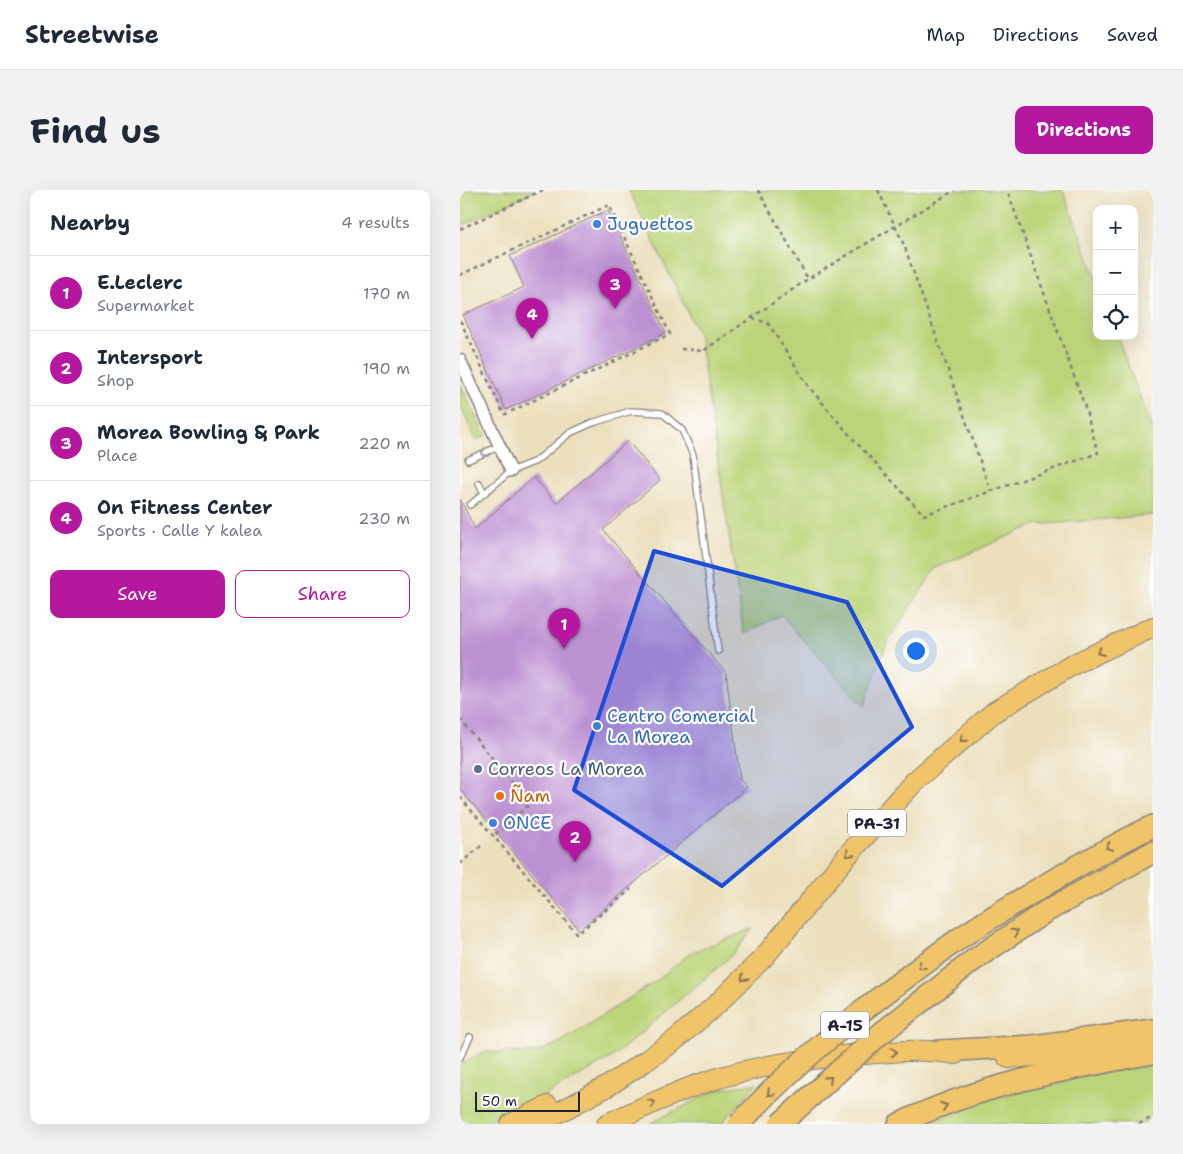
<!DOCTYPE html>
<meta charset="utf-8">
<style>
body{margin:0;font-family:"Shantell Sans",sans-serif;background:#f2f2f3;color:#1f2937}
.controls{position:absolute;right:15px;top:15px;display:grid;overflow:hidden;border-radius:10px;box-shadow:0 5px 20px #0002}
.controls button{width:45px;height:45px;display:grid;place-items:center;padding:0;border:0;border-bottom:1px solid #e0e1e3;background:#fff;color:#1f2937;font:25px sans-serif}
.scale{position:absolute;left:15px;bottom:12px;width:105px;box-sizing:border-box;padding-left:5px;border:2px solid #22223b;border-top:0;font-size:14px;line-height:18px;white-space:nowrap;color:#22223b;-webkit-text-stroke:4px #fff;paint-order:stroke}
.you{position:absolute;left:455px;top:460px;width:18px;height:18px;margin:-12px;border:4px solid #fff;border-radius:50%;background:#1a73e8;box-shadow:0 0 0 8px #1a73e833}
.badge{display:grid;place-items:center;width:32px;height:32px;border-radius:50%;background:#b5179e;color:#fff;font-size:16px;font-weight:700}
.pin{position:absolute;translate:-50% -41px;filter:drop-shadow(0 1px 2px #0008)}
.pin::after{content:'';position:absolute;top:26px;width:18px;height:15px;background:inherit;clip-path:polygon(0 0,100% 0,50% 100%)}
.list{margin:0;padding:0;list-style:none}
h2{display:flex;justify-content:space-between;align-items:center;height:65px;margin:0;padding:0 20px;font-size:21px}
h2 small{font-size:16px;font-weight:400;color:#747a83}
.list li{display:grid;grid-template-columns:32px 1fr auto;gap:15px;align-items:center;box-sizing:border-box;height:75px;padding:0 20px;border-top:1px solid #e0e1e3}
.list b{display:block;font-size:19px;white-space:nowrap}
.list p{margin:0;font-size:16px;white-space:nowrap;color:#747a83}
.list em{font-size:16px;font-style:normal;color:#747a83}
.actions{display:flex;gap:10px;padding:15px 20px}
.actions a{flex:1;padding:11px 0;border:1px solid #b5179e;border-radius:10px;text-align:center;font-size:18px;color:#b5179e}
.actions .main{background:#b5179e;color:#fff}
.icon{flex:none;width:28px;height:28px;fill:none;stroke:currentColor;stroke-width:2;stroke-linecap:round;stroke-linejoin:round}
.map{position:relative;flex:none;width:693px;height:934px;overflow:hidden;border-radius:10px}
header{display:flex;align-items:center;gap:30px;box-sizing:border-box;height:70px;padding:0 25px;background:#fff;border-bottom:1px solid #e0e1e3}
header strong{font-size:24px}
nav{display:flex;gap:28px;margin-inline-start:auto;font-size:18px}
.intro{display:flex;align-items:center;justify-content:space-between;box-sizing:border-box;height:120px;padding:0 30px}
h1{margin:0;font-size:35px}
.button{padding:12px 22px;border-radius:10px;background:#b5179e;color:#fff;font-size:18px;font-weight:700}
main{display:flex;gap:30px;padding:0 30px}
aside{flex:1;background:#fff;border-radius:10px;box-shadow:0 5px 20px #0002}
.map>svg:first-child{display:block}
.green{fill:#bcd479;stroke:#6f7b5a}
.building{fill:#bd92d2}
.lines{fill:none;stroke-linecap:round;stroke-linejoin:round}
.service-casing{stroke:#86807c;stroke-width:8}
.minor-casing{stroke:#86807c;stroke-width:14}
.trunk-casing{stroke:#86807c;stroke-width:22}
.motorway-casing{stroke:#86807c;stroke-width:24}
.path{stroke:#86807c;stroke-width:2.5;stroke-dasharray:4 4;stroke-linecap:butt}
.service{stroke:#fff;stroke-width:5.5}
.minor{stroke:#fff;stroke-width:11}
.trunk{stroke:#f0c469;stroke-width:20}
.motorway{stroke:#f0c469;stroke-width:21}
.motorway-bridge-casing{stroke:#86807c;stroke-width:24;stroke-linecap:butt}
.motorway-bridge{stroke:#f0c469;stroke-width:21}
.oneway{stroke:#9c9ca7}
.oneway2{stroke:#897352}
.marked{fill:#1d4ed8;fill-opacity:0.2;stroke:#1d4ed8;stroke-width:4;stroke-linejoin:round}
.shop-dot{fill:#3f7fe0;stroke:#fff;stroke-width:2}
.service-dot{fill:#5c6f8a;stroke:#fff;stroke-width:2}
.food-dot{fill:#e8710a;stroke:#fff;stroke-width:2}
.labels{text-anchor:middle;dominant-baseline:central;stroke-width:4.5;stroke-linejoin:round;paint-order:stroke}
.shield{fill:#fff;stroke:#646476;stroke-width:1}
.shield-label{font-size:16px;font-weight:bold;fill:#22223b}
.shop-label{font-size:18px;fill:#366cbe;stroke:#fff;text-anchor:start}
.service-label{font-size:18px;fill:#4e5e75;stroke:#fff;text-anchor:start}
.food-label{font-size:18px;fill:#c56008;stroke:#fff;text-anchor:start}
</style>
<header>
<strong>Streetwise</strong>
<nav><a>Map</a><a>Directions</a><a>Saved</a></nav>
</header>
<div class="intro"><h1>Find us</h1><a class="button">Directions</a></div>
<main>
<aside>
<h2>Nearby<small>4 results</small></h2>
<ul class="list">
<li><span class="badge">1</span><div><b>E.Leclerc</b><p>Supermarket</p></div><em>170 m</em></li>
<li><span class="badge">2</span><div><b>Intersport</b><p>Shop</p></div><em>190 m</em></li>
<li><span class="badge">3</span><div><b>Morea Bowling &amp; Park</b><p>Place</p></div><em>220 m</em></li>
<li><span class="badge">4</span><div><b>On Fitness Center</b><p>Sports · Calle Y kalea</p></div><em>230 m</em></li>
</ul>
<div class="actions"><a class="main">Save</a><a>Share</a></div>
</aside>
<div class="map">
<svg width="693" height="934" viewBox="0 0 693 934">
<rect width="100%" height="100%" fill="#fff"/>
<filter id="ink" filterUnits="userSpaceOnUse"><feTurbulence type="fractalNoise" baseFrequency=".02" numOctaves="2"/><feDisplacementMap in="SourceGraphic" scale="10" xChannelSelector="R" yChannelSelector="G"/><feConvolveMatrix kernelMatrix="1 2 1 2 8 2 1 2 1" color-interpolation-filters="sRGB"/></filter>
<filter id="wash" filterUnits="userSpaceOnUse"><feTurbulence type="fractalNoise" baseFrequency=".0096" numOctaves="4" result="noise"/><feDisplacementMap in="SourceGraphic" scale="20" xChannelSelector="R" yChannelSelector="G"/><feGaussianBlur stdDeviation="1.12" result="paint"/><feColorMatrix in="noise" values="0 0 0 0 0 0 0 0 0 0 0 0 0 0 0 0 0 1.4 0 .05"/><feComposite in="paint" operator="in"/></filter>
<g filter="url(#wash)">
<rect width="100%" height="100%" fill="#ebdfbc"/>
<g class="green">
<polygon points="0,0 73,0 75,1 0,36"/>
<polygon points="169,0 603,0 637,91 637,146 657,146 693,242 693,325 574,335 476,378 427,452 404,516 321,425 284,444 239,146"/>
<polygon points="0,193 25,246 16,250 0,215"/>
<polygon points="293,739 271,766 154,866 86,905 26,932 0,934 0,875 23,862 75,863 101,852 198,790 230,763"/>
<polygon points="693,873 693,934 467,934 518,912 619,887"/>
<polygon points="297,893 261,934 189,934 256,900"/>
</g>
<g id="blocks">
<g class="building">
<polygon points="148,20 206,143 46,220 3,125 64,97 50,66"/>
<polygon points="168,251 200,290 143,340 266,483 280,590 287,597 119,740 0,599 0,309 15,339 74,287 96,313"/>
</g>
</g>
</g>
<g filter="url(#ink)">
<use href="#blocks" fill-opacity="0" stroke="#86807c" stroke-width="1"/>
<g class="lines">
<defs>
<g id="service">
<polyline points="8,270 40,256"/>
<polyline points="19,293 24,303"/>
<polyline points="10,315 51,281 76,271 110,243 132,233 171,221 202,223 222,240 233,265 258,461"/>
<polyline points="0,867 10,847"/>
</g>
<polyline id="minor" points="0,170 51,281"/>
<g id="trunk">
<polyline points="548,868 616,863 693,852"/>
<polyline points="51,934 88,916"/>
<polyline points="77,934 148,896 187,870 214,851 257,814 305,766 386,667 455,591 534,522 614,474 693,437"/>
<path d="M147,934C180,919 212,903 246,892C296,875 351,868 403,864C433,862 465,858 495,864"/>
</g>
<g id="motorway">
<path d="M500,748C563,707 626,669 693,636"/>
<polyline points="515,769 585,722 693,662"/>
<polyline points="479,861 573,856 693,840"/>
<path d="M439,934C519,895 606,879 693,863"/>
</g>
</defs>
<use href="#service" class="service-casing"/>
<use href="#minor" class="minor-casing"/>
<use href="#trunk" class="trunk-casing"/>
<use href="#motorway" class="motorway-casing"/>
<g class="path">
<polyline points="298,0 348,89"/>
<polyline points="418,0 444,55 531,302"/>
<polyline points="0,39 83,0"/>
<polyline points="0,85 149,15 210,144 44,225 0,130"/>
<polyline points="292,128 308,133 349,197 393,249 464,325 638,263 625,217 547,0"/>
<polyline points="221,159 243,161 348,89 495,0"/>
<polyline points="0,529 70,614 33,646"/>
<polyline points="0,607 117,744 171,699"/>
<polyline points="0,674 21,656"/>
<polyline points="679,934 693,927"/>
</g>
<use href="#service" class="service"/>
<use href="#minor" class="minor"/>
<use href="#trunk" class="trunk"/>
<use href="#motorway" class="motorway"/>
<defs>
<g id="motorway-bridge">
<path d="M279,934C346,861 421,805 500,748"/>
<polyline points="320,934 419,845 515,769"/>
</g>
</defs>
<use href="#motorway-bridge" class="motorway-bridge-casing"/>
<use href="#motorway-bridge" class="motorway-bridge"/>
</g>
<defs><path id="oneway-chevron" d="M-2-3.5L2.5 0L-2 3.5" fill="none" stroke-width="1.6" stroke-linecap="round" stroke-linejoin="round" transform="scale(1.25)"/></defs>
<use class="oneway" href="#oneway-chevron" transform="translate(24 263) rotate(155)"/>
<g class="oneway2">
<use href="#oneway-chevron" transform="translate(640 462) rotate(155)"/>
<use href="#oneway-chevron" transform="translate(503 549) rotate(139)"/>
<use href="#oneway-chevron" transform="translate(649 657) rotate(154)"/>
<use href="#oneway-chevron" transform="translate(389 664) rotate(131)"/>
<use href="#oneway-chevron" transform="translate(555 742) rotate(-34)"/>
<use href="#oneway-chevron" transform="translate(461 776) rotate(144)"/>
<use href="#oneway-chevron" transform="translate(284 788) rotate(135)"/>
<use href="#oneway-chevron" transform="translate(434 862) rotate(-2)"/>
<use href="#oneway-chevron" transform="translate(369 889) rotate(-42)"/>
<use href="#oneway-chevron" transform="translate(310 903) rotate(136)"/>
<use href="#oneway-chevron" transform="translate(192 913) rotate(-25)"/>
<use href="#oneway-chevron" transform="translate(484 916) rotate(-20)"/>
</g>
</g>
<path class="marked" d="M194,361L387,412L452,537L262,696L114,600Z"/>
<g class="shop-dot">
<circle cx="137" cy="34" r="5"/>
<circle cx="137" cy="536" r="5"/>
<circle cx="33" cy="633" r="5"/>
</g>
<circle class="service-dot" cx="18" cy="579" r="5"/>
<circle class="food-dot" cx="40" cy="606" r="5"/>
<g class="labels">
<g class="shield">
<rect x="388" y="619.5" width="58" height="27" rx="4"/>
<rect x="361" y="821.5" width="48" height="27" rx="4"/>
</g>
<g class="shield-label">
<text x="417" y="633">PA-31</text>
<text x="385" y="835">A-15</text>
</g>
<g class="shop-label">
<text x="147" y="34">Juguettos</text>
<text x="147" y="526">Centro Comercial<tspan x="147" dy="21">La Morea</tspan></text>
<text x="43" y="633">ONCE</text>
</g>
<g class="service-label">
<text x="28" y="579">Correos La Morea</text>
</g>
<g class="food-label">
<text x="50" y="606">Ñam</text>
</g>
</g>
</svg>
<div class="controls">
<button>+</button>
<button>−</button>
<button><svg class="icon" aria-label="locate" viewBox="0 0 24 24"><circle cx="12" cy="12" r="6"/><path d="M12 2v4M12 18v4M2 12h4M18 12h4"/></svg></button>
</div>
<div class="scale">50 m</div>
<div class="you"></div>
<div class="pin badge" style="left:104px;top:459px">1</div>
<div class="pin badge" style="left:115px;top:672px">2</div>
<div class="pin badge" style="left:155px;top:119px">3</div>
<div class="pin badge" style="left:72px;top:149px">4</div>
</div>
</main>
